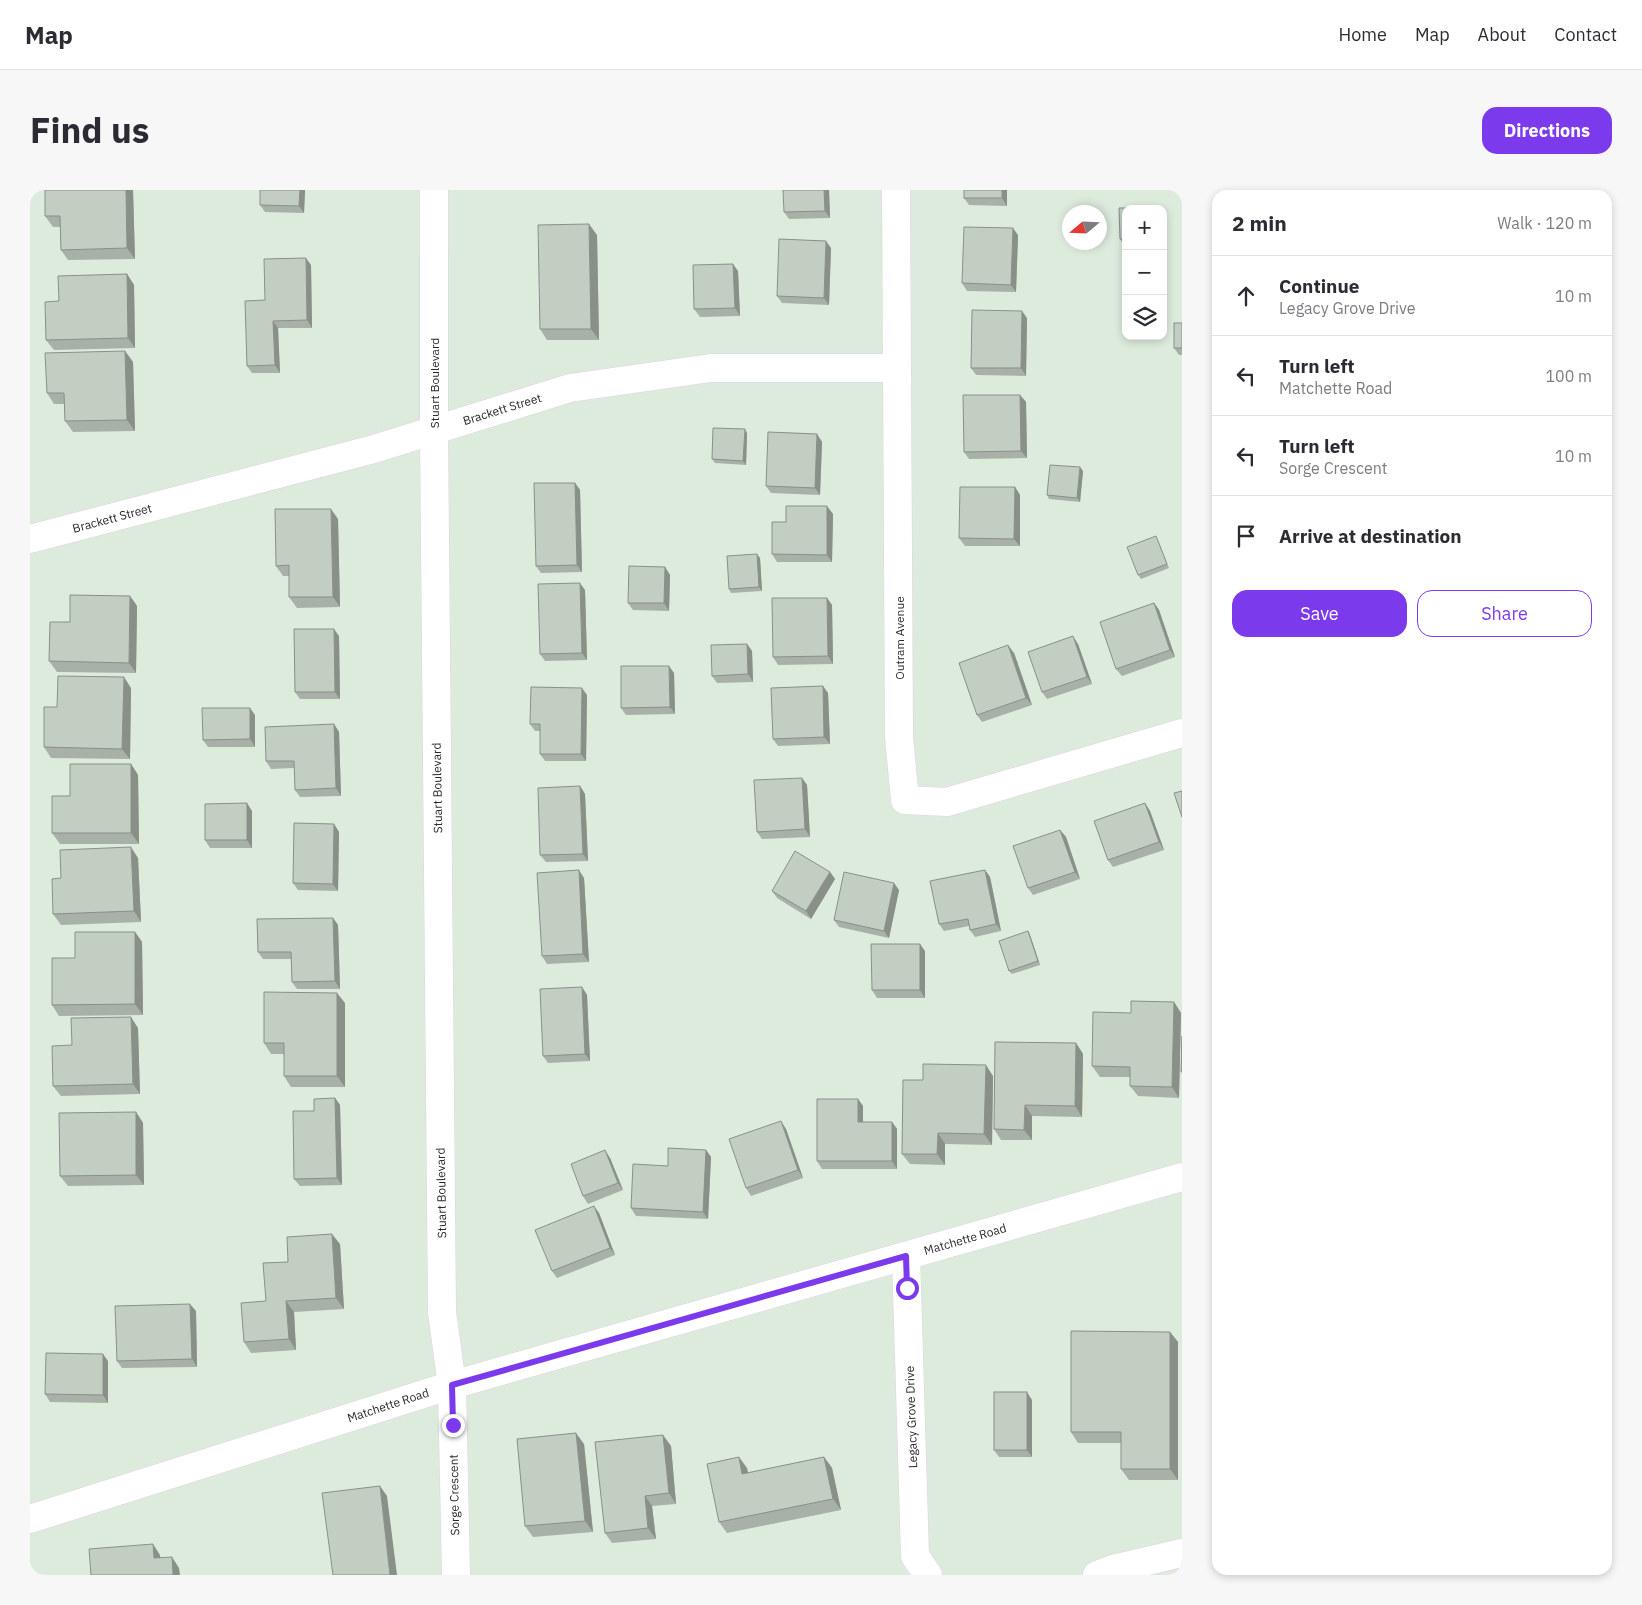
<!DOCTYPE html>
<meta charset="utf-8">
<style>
body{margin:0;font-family:"IBM Plex Sans",sans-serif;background:#f7f7f7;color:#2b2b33}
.controls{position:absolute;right:15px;top:15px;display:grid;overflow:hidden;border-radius:10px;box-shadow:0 2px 8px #0003}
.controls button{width:45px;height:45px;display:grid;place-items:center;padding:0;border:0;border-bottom:1px solid #e1e1e2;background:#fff;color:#2b2b33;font:25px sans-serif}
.compass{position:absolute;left:1032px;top:15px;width:45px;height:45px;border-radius:50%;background:#fff;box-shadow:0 2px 8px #0003;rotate:251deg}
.stop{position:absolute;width:15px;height:15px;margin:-11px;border:4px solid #7c3aed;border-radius:50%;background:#fff}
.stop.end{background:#7c3aed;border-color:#fff;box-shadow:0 1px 5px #0008}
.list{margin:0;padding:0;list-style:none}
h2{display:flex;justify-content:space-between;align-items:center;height:65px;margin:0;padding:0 20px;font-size:21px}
h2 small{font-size:16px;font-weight:400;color:#7c7c81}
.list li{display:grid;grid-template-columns:32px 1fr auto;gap:15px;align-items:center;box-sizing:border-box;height:80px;padding:0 20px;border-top:1px solid #e1e1e2}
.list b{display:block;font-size:19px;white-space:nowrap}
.list p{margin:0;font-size:16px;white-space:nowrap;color:#7c7c81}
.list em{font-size:16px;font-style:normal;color:#7c7c81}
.actions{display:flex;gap:10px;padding:15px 20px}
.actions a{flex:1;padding:11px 0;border:1px solid #7c3aed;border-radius:15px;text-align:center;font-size:18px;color:#7c3aed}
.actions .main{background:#7c3aed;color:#fff}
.icon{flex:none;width:28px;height:28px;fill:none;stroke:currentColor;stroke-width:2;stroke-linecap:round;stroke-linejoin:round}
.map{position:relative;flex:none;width:1152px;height:1385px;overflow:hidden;border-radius:15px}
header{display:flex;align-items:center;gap:30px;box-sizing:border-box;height:70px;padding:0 25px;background:#fff;border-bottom:1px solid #e1e1e2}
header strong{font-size:24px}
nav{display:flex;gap:28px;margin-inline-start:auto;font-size:18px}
.intro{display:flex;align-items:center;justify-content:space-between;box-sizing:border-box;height:120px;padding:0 30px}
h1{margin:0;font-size:35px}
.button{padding:12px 22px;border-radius:15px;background:#7c3aed;color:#fff;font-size:18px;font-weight:700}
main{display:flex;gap:30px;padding:0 30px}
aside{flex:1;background:#fff;border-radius:15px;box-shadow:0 2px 8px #0003}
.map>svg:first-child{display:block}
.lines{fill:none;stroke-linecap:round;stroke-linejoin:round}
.minor-casing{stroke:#e2d2df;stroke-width:29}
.minor{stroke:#fff;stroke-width:28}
.wall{fill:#a8b1a8}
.shaded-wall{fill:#889088}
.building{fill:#c3cec3;stroke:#889088}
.route{stroke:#7c3aed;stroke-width:6}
.labels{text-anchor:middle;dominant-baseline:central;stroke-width:4;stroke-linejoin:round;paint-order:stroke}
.street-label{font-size:12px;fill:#2a2a2a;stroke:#fff}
</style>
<header>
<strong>Map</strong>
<nav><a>Home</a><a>Map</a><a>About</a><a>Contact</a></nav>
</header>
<div class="intro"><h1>Find us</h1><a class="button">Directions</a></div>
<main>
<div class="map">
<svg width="1152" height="1385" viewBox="0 0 1152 1385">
<rect width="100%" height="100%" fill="#ddebdd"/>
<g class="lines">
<defs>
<g id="minor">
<polyline points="404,0 404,240 412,1122 422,1195 426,1385"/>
<polyline points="866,0 869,547 875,610 917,612 1152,543"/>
<polyline points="0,349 344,259 540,198 681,178 867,178"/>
<polyline points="876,1066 885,1366 898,1385"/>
<polyline points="0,1329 422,1195 1152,987"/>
<polyline points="1067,1385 1083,1379 1152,1363"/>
</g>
</defs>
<use href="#minor" class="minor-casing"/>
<use href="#minor" class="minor"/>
</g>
<g class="wall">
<polygon points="103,0 105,69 38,70 31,60 30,37 23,37 15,26"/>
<polygon points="275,0 274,23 235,22 230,15"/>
<polygon points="799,0 800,28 759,29 754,22"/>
<polygon points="977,0 977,16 939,15 934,8"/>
<polygon points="1089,18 1131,18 1132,19 1096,19 1096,57 1095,57 1090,49"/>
<polygon points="1133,21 1136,25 1137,56 1133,56"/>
<polygon points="567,45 569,150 517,150 510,139"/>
<polygon points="988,45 986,102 937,101 932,93"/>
<polygon points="801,58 799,115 752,113 747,106"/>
<polygon points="281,75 282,138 248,138 250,183 222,183 217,176 235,110"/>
<polygon points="708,81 710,126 670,127 664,119"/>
<polygon points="97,84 104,95 105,158 24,160 16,150 29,111"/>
<polygon points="997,128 996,186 946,185 941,178"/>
<polygon points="1152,133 1152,165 1149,165 1144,158"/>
<polygon points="95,161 103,172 105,241 43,242 35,231 34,214 24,214 17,203"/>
<polygon points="990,205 996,212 997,268 939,269 934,262"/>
<polygon points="717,243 716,275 685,273 682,269"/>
<polygon points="787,244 792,252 790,305 741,303 736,296"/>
<polygon points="1053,281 1050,312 1019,309 1017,305"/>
<polygon points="545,293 550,300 552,382 511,383 506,376"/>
<polygon points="985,297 990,305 990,356 935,356 929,348"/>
<polygon points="803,324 802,372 747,372 742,364 756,332"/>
<polygon points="308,329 310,417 267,418 259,407 259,386 253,386 246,376"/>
<polygon points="1128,350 1139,378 1111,389 1108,385"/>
<polygon points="730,368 732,401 701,403 699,399"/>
<polygon points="635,377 640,385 639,421 603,420 598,413"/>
<polygon points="555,400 557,470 515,471 510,464"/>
<polygon points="100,406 107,416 106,483 27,482 19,471 40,432"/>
<polygon points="797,408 802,415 803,474 748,475 743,467"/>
<polygon points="1124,413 1129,420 1145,467 1092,486 1086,479"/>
<polygon points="309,446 310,509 270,509 265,502"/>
<polygon points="717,454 722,461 723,492 687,493 682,486"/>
<polygon points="1048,454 1062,494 1017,509 1012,502"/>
<polygon points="984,463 1002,515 952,532 947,525"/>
<polygon points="644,483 645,524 596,525 591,518"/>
<polygon points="101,498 100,569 21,568 14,557 27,517"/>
<polygon points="798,503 800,554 748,556 743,549"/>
<polygon points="557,505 556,571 515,571 510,564 510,541 505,541 500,534"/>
<polygon points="225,525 225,557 178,557 173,550"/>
<polygon points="304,534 309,542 311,606 270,607 265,600 264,578 241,579 236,571"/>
<polygon points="101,574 108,585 109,654 30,654 22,643 40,606"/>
<polygon points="772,588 777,595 780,647 732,649 727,642"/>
<polygon points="550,596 555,604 558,671 516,672 510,665"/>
<polygon points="1115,613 1120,621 1134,660 1083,677 1078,670"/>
<polygon points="222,621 222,658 180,658 175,650"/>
<polygon points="304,634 309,642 308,701 268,700 263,693"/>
<polygon points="1030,640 1036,647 1050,689 1003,705 998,698"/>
<polygon points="108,668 111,732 31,735 23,724 31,688"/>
<polygon points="955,680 960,687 971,741 945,747 940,740 939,736 914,741 909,734"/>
<polygon points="800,682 805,689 781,729 747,708 742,701"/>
<polygon points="554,688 559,772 517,774 512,766"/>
<polygon points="869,700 859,748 809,737 804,730"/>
<polygon points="303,728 308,735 310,799 267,799 262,792 261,769 233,769 228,762"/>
<polygon points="998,741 1000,745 1010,775 982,784 979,781"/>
<polygon points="105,742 112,752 113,825 29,826 22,815 45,768"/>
<polygon points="895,761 895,808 847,808 842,800"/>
<polygon points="552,797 557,805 560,871 518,873 513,866"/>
<polygon points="1144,812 1151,823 1149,908 1108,906 1100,896 1100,887 1070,887 1062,876 1101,823"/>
<polygon points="315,813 315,897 261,897 254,886 254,864 241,864 234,853"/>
<polygon points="108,838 110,904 31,906 23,896 42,855"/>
<polygon points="1046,853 1053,864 1052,927 1002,926 1002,950 971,950 964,939"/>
<polygon points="963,886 962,955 915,954 915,975 880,974 872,964 893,890"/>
<polygon points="305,908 310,915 312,995 270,996 264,989 284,921"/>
<polygon points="828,909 833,916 833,932 862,932 867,939 867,979 792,979 787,971"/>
<polygon points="106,922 113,933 114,995 38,996 30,986"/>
<polygon points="756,939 773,988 721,1006 716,998"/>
<polygon points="676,960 681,967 678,1029 606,1026 601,1018 638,976"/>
<polygon points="580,968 593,1000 558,1014 553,1006"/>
<polygon points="569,1023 585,1065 527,1088 522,1081"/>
<polygon points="310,1054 314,1119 264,1122 266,1160 221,1163 214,1152 258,1072"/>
<polygon points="166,1121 167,1177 92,1178 87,1171"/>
<polygon points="1140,1142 1148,1152 1148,1290 1099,1290 1091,1279 1091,1253 1048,1253 1041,1242"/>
<polygon points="78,1171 78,1213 20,1212 15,1204"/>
<polygon points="1002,1210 1002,1267 969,1267 964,1260"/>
<polygon points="554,1254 563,1342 503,1347 495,1336"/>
<polygon points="641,1256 646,1314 622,1316 626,1349 582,1353 575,1343"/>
<polygon points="794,1267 802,1278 811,1320 697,1343 689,1332 717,1278 718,1283"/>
</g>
<g class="shaded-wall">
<polygon points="96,0 103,0 105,69 97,58"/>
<polygon points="270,0 275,0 274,23 269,16"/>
<polygon points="794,0 799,0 800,28 795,21"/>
<polygon points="972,0 977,0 977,16 972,8"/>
<polygon points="1133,21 1136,25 1137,56 1133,50"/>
<polygon points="559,34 567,45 569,150 561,139"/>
<polygon points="983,38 988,45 986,102 981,95"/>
<polygon points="796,51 801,58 799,115 794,108"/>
<polygon points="276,68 281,75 282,138 277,130"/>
<polygon points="703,74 708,81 710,126 705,118"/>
<polygon points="97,84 104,95 105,158 98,148"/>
<polygon points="992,121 997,128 996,186 991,178"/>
<polygon points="243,131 248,138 250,183 245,175"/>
<polygon points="95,161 103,172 105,241 97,230"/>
<polygon points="990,205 996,212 997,268 991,261"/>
<polygon points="715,239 717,243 716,275 713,271"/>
<polygon points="787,244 792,252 790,305 785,298"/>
<polygon points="1050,277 1053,281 1050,312 1047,308"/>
<polygon points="545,293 550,300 552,382 547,375"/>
<polygon points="985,297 990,305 990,356 984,349"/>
<polygon points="797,316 803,324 802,372 797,365"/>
<polygon points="301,319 308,329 310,417 303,407"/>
<polygon points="727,364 730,368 732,401 729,397"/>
<polygon points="635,377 640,385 639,421 634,413"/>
<polygon points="550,393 555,400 557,470 552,463"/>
<polygon points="100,406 107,416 106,483 99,473"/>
<polygon points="797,408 802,415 803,474 798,466"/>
<polygon points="1124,413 1129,420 1145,467 1140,460"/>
<polygon points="304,439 309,446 310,509 305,502"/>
<polygon points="1043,446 1048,454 1062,494 1057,487"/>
<polygon points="717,454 722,461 723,492 718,484"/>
<polygon points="978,455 984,463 1002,515 996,508"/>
<polygon points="639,476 644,483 645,524 640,517"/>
<polygon points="94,487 101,498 100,569 92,559"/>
<polygon points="793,496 798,503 800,554 794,547"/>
<polygon points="552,498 557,505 556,571 551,564"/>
<polygon points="220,518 225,525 225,557 220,549"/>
<polygon points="304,534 309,542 311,606 306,598"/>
<polygon points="101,574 108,585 109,654 101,643"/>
<polygon points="772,588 777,595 780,647 775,639"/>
<polygon points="550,596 555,604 558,671 553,664"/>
<polygon points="217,613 222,621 222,658 217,650"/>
<polygon points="1115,613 1120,621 1134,660 1129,652"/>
<polygon points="304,634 309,642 308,701 303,694"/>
<polygon points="1030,640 1036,647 1050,689 1045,682"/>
<polygon points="101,657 108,668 111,732 104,721"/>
<polygon points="549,680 554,688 559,772 553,764"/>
<polygon points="955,680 960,687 971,741 966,734"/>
<polygon points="800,682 805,689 781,729 776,721"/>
<polygon points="864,693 869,700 859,748 854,741"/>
<polygon points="303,728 308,735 310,799 305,791"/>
<polygon points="998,741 1000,745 1010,775 1008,771"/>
<polygon points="105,742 112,752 113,825 105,814"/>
<polygon points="890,754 895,761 895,808 890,800"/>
<polygon points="552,797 557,805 560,871 555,864"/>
<polygon points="307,803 315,813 315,897 307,886"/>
<polygon points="1144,812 1151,823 1149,908 1142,897"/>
<polygon points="101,827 108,838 110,904 103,894"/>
<polygon points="1046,853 1053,864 1052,927 1045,916"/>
<polygon points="956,875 963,886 962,955 954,944"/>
<polygon points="305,908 310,915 312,995 307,988"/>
<polygon points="828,909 833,916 833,939 828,932"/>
<polygon points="995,915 1002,926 1002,950 994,940"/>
<polygon points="106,922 113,933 114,995 106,985"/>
<polygon points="751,931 756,939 773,988 768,980"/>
<polygon points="862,932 867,939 867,979 862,971"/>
<polygon points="908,943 915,954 915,975 907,964"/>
<polygon points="575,960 580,968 593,1000 588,993"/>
<polygon points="676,960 681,967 678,1029 673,1022"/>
<polygon points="564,1016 569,1023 585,1065 580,1058"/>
<polygon points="302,1044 310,1054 314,1119 306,1108"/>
<polygon points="256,1111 264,1122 266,1160 259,1149"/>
<polygon points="160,1114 166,1121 167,1177 162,1169"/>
<polygon points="1140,1142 1148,1152 1148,1290 1140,1279"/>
<polygon points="73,1164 78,1171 78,1213 73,1205"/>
<polygon points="997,1202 1002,1210 1002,1267 997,1260"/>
<polygon points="546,1243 554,1254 563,1342 555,1331"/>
<polygon points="633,1245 641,1256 646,1314 639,1303"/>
<polygon points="709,1267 717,1278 720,1294 712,1284"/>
<polygon points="794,1267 802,1278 811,1320 803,1309"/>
<polygon points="350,1296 357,1306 367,1385 360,1385"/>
<polygon points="615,1306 622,1316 626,1349 618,1338"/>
<polygon points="123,1354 130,1365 131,1379 124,1368"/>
<polygon points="142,1367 149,1378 150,1385 143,1385"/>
</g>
<g class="building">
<polygon points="15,0 96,0 97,58 31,60 30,26 15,26"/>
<polygon points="230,0 270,0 269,16 230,15"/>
<polygon points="753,0 794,0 795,21 754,22"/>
<rect x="934" y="0" width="38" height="8"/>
<polygon points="1089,18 1131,18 1131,19 1096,19 1096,49 1090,49"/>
<polygon points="559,34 561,139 510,139 508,35"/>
<polygon points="934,37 983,38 981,95 932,93"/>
<polygon points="749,49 796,51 794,108 747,106"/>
<polygon points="276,68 277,130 243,131 245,175 217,176 215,111 235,110 234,69"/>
<polygon points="703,74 705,118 664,119 663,75"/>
<polygon points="97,84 98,148 16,150 15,112 29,111 28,86"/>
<polygon points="942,120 992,121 991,178 941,178"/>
<rect x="1144" y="133" width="8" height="25"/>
<polygon points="95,161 97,230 35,231 34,203 17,203 15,163"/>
<polygon points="933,205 990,205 991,261 934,262"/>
<polygon points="683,238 715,239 713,271 682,269"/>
<polygon points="738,242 787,244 785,298 736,296"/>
<polygon points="1020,275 1050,277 1047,308 1017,305"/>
<polygon points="504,293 545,293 547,375 506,376"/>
<polygon points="930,297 985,297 984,349 929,348"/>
<polygon points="756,316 797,316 797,365 742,364 742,332 756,332"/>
<polygon points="245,319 301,319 303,407 259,407 259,375 246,376"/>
<polygon points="1126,346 1137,374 1108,385 1097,357"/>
<polygon points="727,364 729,397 699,399 697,366"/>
<polygon points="599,376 635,377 634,413 598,413"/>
<polygon points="550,393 552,463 510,464 508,394"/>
<polygon points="40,405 100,406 99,473 19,471 20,432 40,432"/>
<polygon points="742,408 797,408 798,466 743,467"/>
<polygon points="1124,413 1140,460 1086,479 1070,432"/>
<polygon points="264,439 304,439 305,502 265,502"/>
<polygon points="1043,446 1057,487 1012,502 998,462"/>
<polygon points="717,454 718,484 682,486 681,455"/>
<polygon points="978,455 996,508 947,525 929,473"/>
<polygon points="591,476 639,476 640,517 591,518"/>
<polygon points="28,486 94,487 92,559 14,557 14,517 27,517"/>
<polygon points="793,496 794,547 743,549 741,498"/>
<polygon points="501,497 552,498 551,564 510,564 510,534 500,534"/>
<polygon points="172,518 220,518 220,549 173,550"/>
<polygon points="304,534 306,598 265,600 264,571 236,571 235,537"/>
<polygon points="40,574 101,574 101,643 22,643 22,606 40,606"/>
<polygon points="772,588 775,639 727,642 724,590"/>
<polygon points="550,596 553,664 510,665 508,598"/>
<polygon points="1152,601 1152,627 1144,603"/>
<polygon points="217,613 217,650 175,650 175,614"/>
<polygon points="1115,613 1129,652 1078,670 1064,631"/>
<polygon points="264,633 304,634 303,694 263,693"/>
<polygon points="1030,640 1045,682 998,698 983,656"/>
<polygon points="101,657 104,721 23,724 22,689 31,688 30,660"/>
<polygon points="765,661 800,682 776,721 742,701"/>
<polygon points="549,680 553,764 512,766 507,683"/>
<polygon points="955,680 966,734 940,740 938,729 909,734 900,691"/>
<polygon points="814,682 864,693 854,741 804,730"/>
<polygon points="303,728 305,791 262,792 261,762 228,762 227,729"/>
<polygon points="998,741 1008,771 979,781 969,751"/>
<polygon points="45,742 105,742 105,814 22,815 22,768 45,768"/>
<polygon points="841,754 890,754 890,800 842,800"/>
<polygon points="552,797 555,864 513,866 510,799"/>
<polygon points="234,802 307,803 307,886 254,886 254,853 234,853"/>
<polygon points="1101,811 1144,812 1142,897 1100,896 1100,877 1062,876 1063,822 1101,823"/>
<polygon points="101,827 103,894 23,896 22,856 42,855 41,828"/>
<polygon points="1152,846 1152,882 1151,882"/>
<polygon points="965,852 1046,853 1045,916 995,915 994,940 964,939"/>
<polygon points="893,874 956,875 954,944 908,943 907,964 872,964 873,890 893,890"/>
<polygon points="305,908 307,988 264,989 263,921 284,921 284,909"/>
<polygon points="787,909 828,909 828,932 862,932 862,971 787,971"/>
<polygon points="106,922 106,985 30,986 29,923"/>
<polygon points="751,931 768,980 716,998 699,949"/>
<polygon points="638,958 676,960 673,1022 601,1018 603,974 638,976"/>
<polygon points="575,960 588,993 553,1006 541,974"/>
<polygon points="564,1016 580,1058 522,1081 505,1040"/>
<polygon points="302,1044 306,1108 256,1111 259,1149 214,1152 211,1113 236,1111 233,1073 258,1072 257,1047"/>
<polygon points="160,1114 162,1169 87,1171 85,1116"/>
<polygon points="1041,1141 1140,1142 1140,1279 1091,1279 1091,1242 1041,1242"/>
<polygon points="16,1163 73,1164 73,1205 15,1204"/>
<rect x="964" y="1202" width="33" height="58"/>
<polygon points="546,1243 555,1331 495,1336 487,1249"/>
<polygon points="633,1245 639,1303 615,1306 618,1338 575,1343 565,1252"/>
<polygon points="709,1267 712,1284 794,1267 803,1309 689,1332 677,1274"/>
<polygon points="350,1296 360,1385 303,1385 292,1303"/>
<polygon points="123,1354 124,1368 142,1367 143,1385 61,1385 59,1359"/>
</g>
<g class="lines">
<polyline class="route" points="423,1235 422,1195 876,1066 877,1098"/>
</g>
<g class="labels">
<g class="street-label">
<text transform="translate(404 193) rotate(-90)">Stuart Boulevard</text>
<text transform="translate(472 219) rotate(-17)">Brackett Street</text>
<text transform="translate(82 328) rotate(-15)">Brackett Street</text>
<text transform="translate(869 448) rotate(-90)">Outram Avenue</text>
<text transform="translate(407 598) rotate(-91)">Stuart Boulevard</text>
<text transform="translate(411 1003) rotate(-91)">Stuart Boulevard</text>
<text transform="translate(935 1049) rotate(-16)">Matchette Road</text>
<text transform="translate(358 1215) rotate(-18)">Matchette Road</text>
<text transform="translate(881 1227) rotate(-92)">Legacy Grove Drive</text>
<text transform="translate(424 1305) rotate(-91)">Sorge Crescent</text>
</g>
</g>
</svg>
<div class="controls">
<button>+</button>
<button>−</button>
<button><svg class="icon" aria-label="layers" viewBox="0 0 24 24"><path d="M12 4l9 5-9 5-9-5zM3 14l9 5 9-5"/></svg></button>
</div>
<svg class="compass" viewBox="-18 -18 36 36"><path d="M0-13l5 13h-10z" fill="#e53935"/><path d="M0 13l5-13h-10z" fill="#7c7c81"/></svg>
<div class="stop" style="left:877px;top:1098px"></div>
<div class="stop end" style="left:423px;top:1235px"></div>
</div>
<aside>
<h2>2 min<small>Walk · 120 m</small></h2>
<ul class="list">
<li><svg class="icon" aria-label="ahead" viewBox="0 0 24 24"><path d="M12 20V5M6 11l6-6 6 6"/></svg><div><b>Continue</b><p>Legacy Grove Drive</p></div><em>10 m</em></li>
<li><svg class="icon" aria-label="left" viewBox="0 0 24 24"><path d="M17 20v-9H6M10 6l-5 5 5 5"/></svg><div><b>Turn left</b><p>Matchette Road</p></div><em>100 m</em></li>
<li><svg class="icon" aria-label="left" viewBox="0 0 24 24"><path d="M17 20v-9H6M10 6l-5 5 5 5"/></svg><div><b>Turn left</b><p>Sorge Crescent</p></div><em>10 m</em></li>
<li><svg class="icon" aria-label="arrive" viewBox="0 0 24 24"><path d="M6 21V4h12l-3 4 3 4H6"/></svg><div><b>Arrive at destination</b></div></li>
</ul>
<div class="actions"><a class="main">Save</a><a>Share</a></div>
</aside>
</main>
